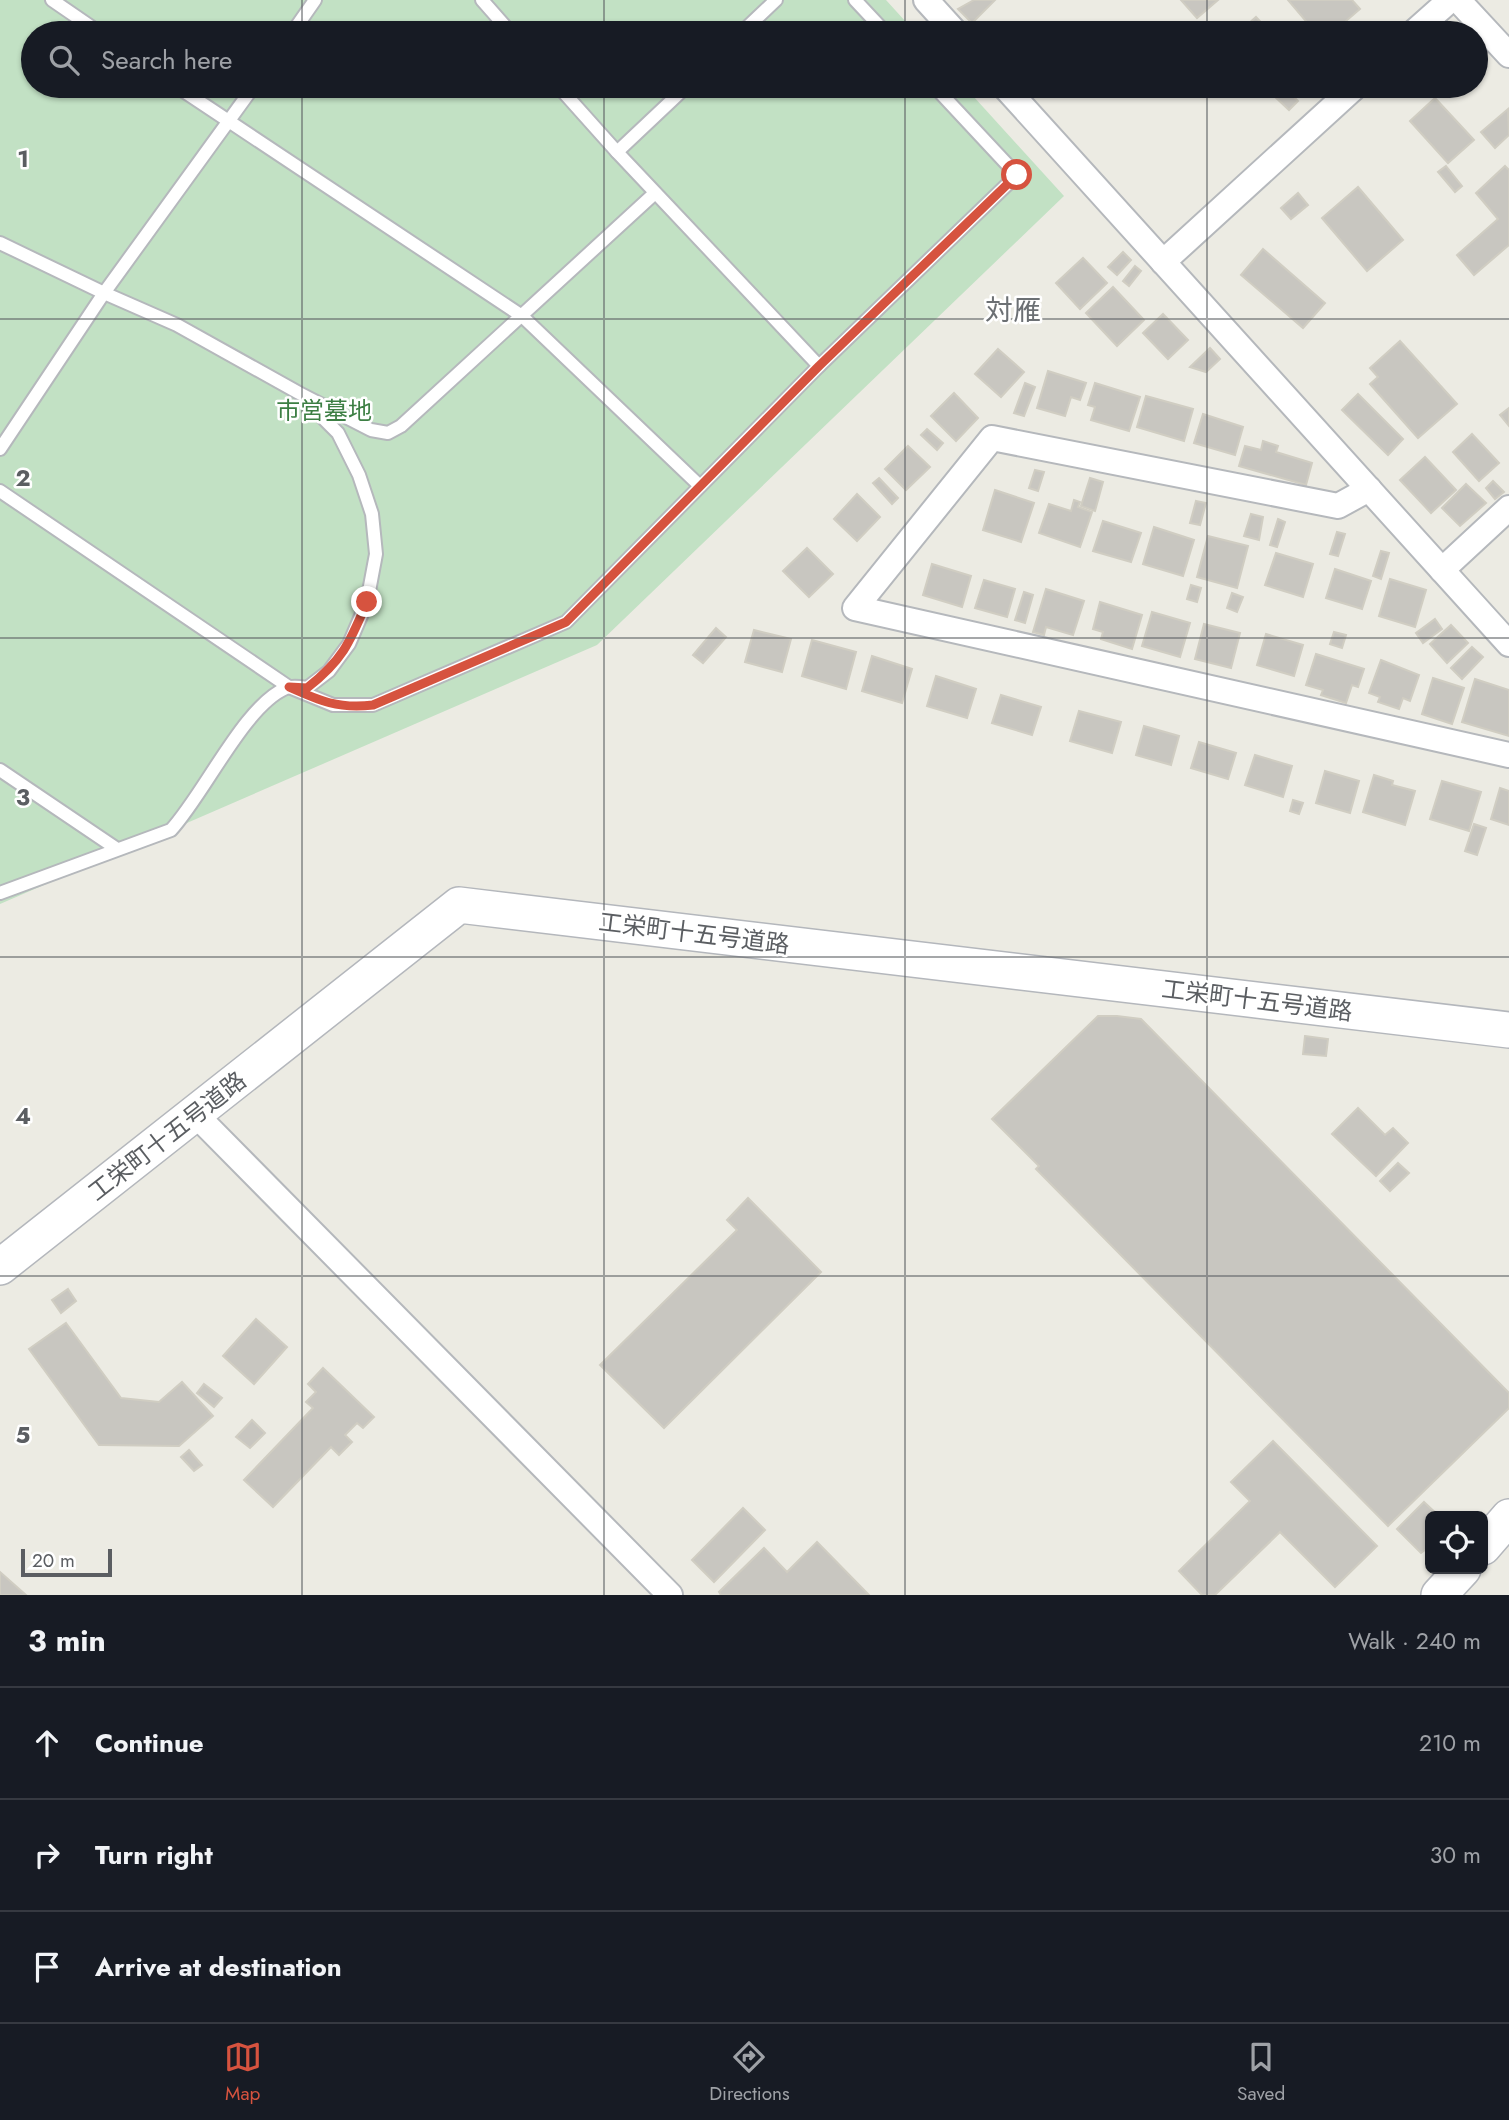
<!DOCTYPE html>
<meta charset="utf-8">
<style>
body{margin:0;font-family:Jost,"Noto Sans JP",sans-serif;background:#20242c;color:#f1f3f6}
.controls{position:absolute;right:21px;bottom:21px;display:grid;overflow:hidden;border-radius:10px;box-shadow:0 2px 5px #0004}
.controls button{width:63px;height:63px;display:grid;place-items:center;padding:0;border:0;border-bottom:2px solid #363941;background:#171b24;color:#f1f3f6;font:35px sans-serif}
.scale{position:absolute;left:21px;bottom:18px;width:91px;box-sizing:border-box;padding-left:7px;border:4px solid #5b5e62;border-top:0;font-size:19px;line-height:24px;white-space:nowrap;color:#5b5e62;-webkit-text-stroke:5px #fff;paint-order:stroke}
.stop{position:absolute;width:21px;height:21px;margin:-16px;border:5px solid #d6533f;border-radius:50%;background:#fff}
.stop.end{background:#d6533f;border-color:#fff;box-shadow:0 2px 7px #0008}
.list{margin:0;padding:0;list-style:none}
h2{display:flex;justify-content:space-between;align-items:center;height:91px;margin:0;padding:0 28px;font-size:30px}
h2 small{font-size:23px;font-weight:400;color:#9ea1a6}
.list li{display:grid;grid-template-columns:46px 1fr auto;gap:21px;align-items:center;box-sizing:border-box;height:112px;padding:0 28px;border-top:2px solid #363941}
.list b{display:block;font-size:26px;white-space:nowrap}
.list em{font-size:23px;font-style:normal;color:#9ea1a6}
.icon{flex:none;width:38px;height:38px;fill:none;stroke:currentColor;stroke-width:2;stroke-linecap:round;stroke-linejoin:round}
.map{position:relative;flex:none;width:1509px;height:1595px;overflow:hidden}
.search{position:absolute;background:#171b24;box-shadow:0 2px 5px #0004;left:21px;right:21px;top:21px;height:77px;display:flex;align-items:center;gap:18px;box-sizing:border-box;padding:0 24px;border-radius:38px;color:#9ea1a6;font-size:26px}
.sheet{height:427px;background:#171b24}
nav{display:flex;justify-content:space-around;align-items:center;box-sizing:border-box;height:98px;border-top:2px solid #363941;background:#171b24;font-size:19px;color:#9ea1a6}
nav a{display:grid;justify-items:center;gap:4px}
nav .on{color:#d6533f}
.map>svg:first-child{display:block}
.green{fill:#c2e1c4}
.building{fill:#c8c6c0;stroke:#d0cdc2;stroke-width:2}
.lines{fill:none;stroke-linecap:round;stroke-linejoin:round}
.lane-casing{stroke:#b5b8bc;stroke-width:16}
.street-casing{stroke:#b5b8bc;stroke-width:28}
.secondary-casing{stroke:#b4b7bc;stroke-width:38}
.lane{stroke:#fff;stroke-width:12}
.street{stroke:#fff;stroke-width:24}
.secondary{stroke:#fff;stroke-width:35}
.route{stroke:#d6533f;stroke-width:9}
.grid{fill:none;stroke:#5b5e62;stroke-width:2;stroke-opacity:0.55}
.labels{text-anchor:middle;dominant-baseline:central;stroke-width:5;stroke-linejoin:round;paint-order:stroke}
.park-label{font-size:24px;fill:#3d7f44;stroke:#fff}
.street-label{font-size:24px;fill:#5b5e62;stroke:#fff}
.quarter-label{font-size:28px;fill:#6c7074;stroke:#fff}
.grid-label{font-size:23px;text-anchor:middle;font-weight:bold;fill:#5b5e62;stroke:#fff;stroke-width:5;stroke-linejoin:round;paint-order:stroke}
</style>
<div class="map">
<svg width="1509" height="1595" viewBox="0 0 1509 1595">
<rect width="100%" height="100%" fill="#ecebe3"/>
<polygon class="green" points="0,0 886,0 916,33 33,33 33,86 964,86 1064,196 597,645 0,904"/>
<g class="building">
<polygon points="974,0 995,0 972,23 958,9"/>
<polygon points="1181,0 1218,0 1197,18"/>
<polygon points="1288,0 1352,0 1360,9 1332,33 1316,33"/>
<polygon points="1256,17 1271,33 1238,33"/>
<polygon points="1277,86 1283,86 1298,101 1289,110 1271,93"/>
<polygon points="1435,98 1474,140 1448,163 1410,121"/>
<polygon points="1508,109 1509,135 1495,148 1481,132"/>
<polygon points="1446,166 1462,186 1455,192 1438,172"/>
<polygon points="1505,166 1509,170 1509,245 1474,275 1457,255 1498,219 1476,193"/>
<polygon points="1358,187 1403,240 1367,271 1322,218"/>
<polygon points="1298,193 1308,205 1291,219 1281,208"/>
<polygon points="1263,249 1325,303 1303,328 1241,275"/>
<polygon points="1123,252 1131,260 1117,275 1108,267"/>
<polygon points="1083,258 1107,283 1080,309 1056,283"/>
<polygon points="1135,266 1141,271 1129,286 1123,281"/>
<polygon points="1113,287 1144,320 1117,346 1086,313"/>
<polygon points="1163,314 1188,340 1168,359 1143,333"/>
<polygon points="1400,341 1457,404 1418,438 1370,384 1378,377 1370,368"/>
<polygon points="1210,348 1220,359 1206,372 1190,367"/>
<polygon points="998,349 1024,372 1001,397 975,374"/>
<polygon points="1048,371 1086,383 1080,400 1071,397 1065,416 1037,408"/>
<polygon points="1025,383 1035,387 1024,416 1014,413"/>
<polygon points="1095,383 1140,397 1129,431 1091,420 1095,407 1088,405"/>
<polygon points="954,393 978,418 956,441 931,416"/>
<polygon points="1358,394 1403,439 1388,455 1342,410"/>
<polygon points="1146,396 1193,409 1184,441 1137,427"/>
<polygon points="1509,408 1509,426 1500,415"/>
<polygon points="1203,414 1243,427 1235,455 1194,443"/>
<polygon points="927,429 943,443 937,450 921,435"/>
<polygon points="1472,434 1499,463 1479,481 1453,452"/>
<polygon points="1263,441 1278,446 1276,452 1312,463 1306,485 1239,466 1245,446 1261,450"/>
<polygon points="908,446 930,467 906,490 885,469"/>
<polygon points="1425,457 1456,490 1431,513 1400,480"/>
<polygon points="1035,470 1044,472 1038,491 1029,488"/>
<polygon points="879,478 898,498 892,504 873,483"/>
<polygon points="1090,478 1103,482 1095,511 1081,506"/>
<polygon points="1493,481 1504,492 1495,499 1486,488"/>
<polygon points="1466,484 1486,503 1460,526 1442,508"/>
<polygon points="995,490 1034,503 1021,542 983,530"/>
<polygon points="857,494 880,517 857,541 834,519"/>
<polygon points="1074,500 1080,502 1078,507 1092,512 1080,547 1039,533 1049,504 1071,511"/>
<polygon points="1196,501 1206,503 1200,525 1190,523"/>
<polygon points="1251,514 1263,517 1259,540 1244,536"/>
<polygon points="1278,519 1285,522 1277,547 1270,545"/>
<polygon points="1103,521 1141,533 1131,562 1093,551"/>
<polygon points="1154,527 1194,540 1183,576 1143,564"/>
<polygon points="1337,532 1345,534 1338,556 1330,554"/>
<polygon points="1208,536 1248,546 1237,588 1197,577"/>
<polygon points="807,548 833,574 809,597 783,571"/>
<polygon points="1381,551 1389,553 1381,579 1373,576"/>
<polygon points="1276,553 1313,564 1303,597 1265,585"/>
<polygon points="932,564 971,576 962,607 923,595"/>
<polygon points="1335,569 1371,581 1362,609 1326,598"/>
<polygon points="1390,579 1426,590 1415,627 1379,616"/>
<polygon points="984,580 1015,589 1007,617 975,608"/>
<polygon points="1191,585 1201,588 1197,602 1187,599"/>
<polygon points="1046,589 1084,601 1073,635 1046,627 1044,635 1033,632"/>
<polygon points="1024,592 1033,595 1025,623 1015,620"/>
<polygon points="1232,593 1243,597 1237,612 1227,608"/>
<polygon points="1100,602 1142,615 1132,649 1101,639 1103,632 1093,629"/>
<polygon points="1152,612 1190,623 1180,657 1142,646"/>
<polygon points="1435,619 1442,629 1423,643 1416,633"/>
<polygon points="1204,624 1240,633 1231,668 1195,659"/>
<polygon points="1451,625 1468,643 1447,663 1430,644"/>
<polygon points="716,628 726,637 703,663 693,655"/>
<polygon points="754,630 791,639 782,672 745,662"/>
<polygon points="1334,632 1346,635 1342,648 1330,644"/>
<polygon points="1266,634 1303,645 1294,676 1257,665"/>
<polygon points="812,640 856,652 846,689 802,676"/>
<polygon points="1472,647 1483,657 1462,679 1451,668"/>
<polygon points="1316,654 1364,669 1358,687 1352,685 1346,703 1321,695 1323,690 1306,685"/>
<polygon points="872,656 912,669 902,703 862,691"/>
<polygon points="1381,660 1419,675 1410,701 1403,698 1399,709 1378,702 1380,697 1369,693"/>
<polygon points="936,676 976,689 967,718 927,706"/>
<polygon points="1433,678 1464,688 1452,724 1422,714"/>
<polygon points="1475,679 1509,690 1509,736 1462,722"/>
<polygon points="1001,695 1041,707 1032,735 992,723"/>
<polygon points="1079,711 1121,722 1112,753 1070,741"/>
<polygon points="1144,726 1179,736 1171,765 1136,755"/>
<polygon points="1199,742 1236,753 1228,779 1191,768"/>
<polygon points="1255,755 1292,766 1283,797 1245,785"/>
<polygon points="1325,771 1359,781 1350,813 1316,803"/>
<polygon points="1374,775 1393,781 1392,785 1415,791 1405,825 1363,812"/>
<polygon points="1442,781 1481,792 1469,831 1430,819"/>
<polygon points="1500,788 1509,791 1509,825 1491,819"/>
<polygon points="1293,800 1303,803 1299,814 1290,811"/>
<polygon points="1474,824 1486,828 1477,855 1465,851"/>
<polygon points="1098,1016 1117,1016 1141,1019 1509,1393 1509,1408 1388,1526 1036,1169 1039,1166 992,1119"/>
<polygon points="1305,1036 1328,1039 1326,1056 1303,1054"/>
<polygon points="1358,1108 1385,1135 1393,1128 1408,1143 1376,1176 1332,1134"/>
<polygon points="1398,1163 1409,1173 1390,1191 1380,1181"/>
<polygon points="748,1198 821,1272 664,1428 600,1365 737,1230 727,1220"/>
<polygon points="68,1289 76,1301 61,1313 52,1300"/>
<polygon points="256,1319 287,1347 254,1384 223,1356"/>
<polygon points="66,1323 121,1398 159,1402 182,1382 213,1416 179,1446 99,1445 29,1349"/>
<polygon points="323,1368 374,1417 363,1428 357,1423 345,1435 352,1442 339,1455 331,1447 273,1507 244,1480 313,1408 306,1402 316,1392 308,1384"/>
<polygon points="204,1384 222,1398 214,1407 197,1393"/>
<polygon points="252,1420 265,1433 250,1448 236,1437"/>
<polygon points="1273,1441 1377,1546 1335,1587 1280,1532 1215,1595 1202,1595 1179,1571 1250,1501 1231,1482"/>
<polygon points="189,1450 202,1465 194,1471 181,1457"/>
<polygon points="1424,1502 1439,1516 1430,1516 1430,1546 1421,1553 1397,1529"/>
<polygon points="743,1508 765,1530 714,1582 692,1560"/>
<polygon points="817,1542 869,1595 721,1595 719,1592 764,1548 787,1572"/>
<polygon points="0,1572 26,1595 0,1595"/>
</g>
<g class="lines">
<defs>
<g id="lane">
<polyline points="52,0 100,33"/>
<polyline points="482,0 511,33"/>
<polyline points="855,0 886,33"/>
<polyline points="292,33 315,0"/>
<polyline points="741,33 776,0"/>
<polyline points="176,86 522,316 700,486"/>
<polyline points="558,86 617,152 819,366"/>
<polyline points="617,152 687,86"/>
<polyline points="0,243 104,293 177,325 299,393 371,430 388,433 401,426 655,193"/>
<polyline points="0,449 104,293 254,86"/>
<polyline points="0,491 289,687 333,705 373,705 566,622 819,366 1017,175 934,86"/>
<polyline points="0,770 117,849"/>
<path d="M0,893L171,830C205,793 244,706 286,688C292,686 301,687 307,688L329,671L349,644L367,602L376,554L372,514L359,475L338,433L306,401"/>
</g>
<g id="street">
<polyline points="926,0 956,33"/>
<polyline points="1458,0 1509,55"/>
<polyline points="1413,33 1450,0"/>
<polyline points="1004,86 1509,644"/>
<polyline points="1163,262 1356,86"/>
<polyline points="1369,489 1338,506 992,438 855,608 1509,755"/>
<polyline points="1442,570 1509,508"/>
<polyline points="195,1114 670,1595"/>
</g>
<g id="secondary">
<polyline points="0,1267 459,905 1509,1030"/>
<polyline points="1483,1547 1509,1517"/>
<polyline points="1439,1595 1463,1569"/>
</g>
</defs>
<use href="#lane" class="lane-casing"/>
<use href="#street" class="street-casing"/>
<use href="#secondary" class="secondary-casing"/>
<use href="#lane" class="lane"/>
<use href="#street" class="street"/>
<use href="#secondary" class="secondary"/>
</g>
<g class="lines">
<path class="route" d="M367,602C350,642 343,660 307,688L289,687C320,701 338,709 373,705L566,622L819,366L1017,175"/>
</g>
<path class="grid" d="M302,0V33M604,0V33M905,0V33M1207,0V33M302,86V1595M604,86V1595M905,86V1595M1207,86V1595M0,319H1509M0,638H1509M0,957H1509M0,1276H1509"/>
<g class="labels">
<g class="park-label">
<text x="324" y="410">市営墓地</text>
</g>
<g class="street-label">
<text transform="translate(694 933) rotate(7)">工栄町十五号道路</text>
<text transform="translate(1257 1000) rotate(7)">工栄町十五号道路</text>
<text transform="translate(167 1136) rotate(-38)">工栄町十五号道路</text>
</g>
<g class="quarter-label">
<text x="1013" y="310">対雁</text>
</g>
</g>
<g class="grid-label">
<text x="23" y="167">1</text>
<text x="23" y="486">2</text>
<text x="23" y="805">3</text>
<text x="23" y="1124">4</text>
<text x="23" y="1443">5</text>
</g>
</svg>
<div class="controls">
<button><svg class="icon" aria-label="locate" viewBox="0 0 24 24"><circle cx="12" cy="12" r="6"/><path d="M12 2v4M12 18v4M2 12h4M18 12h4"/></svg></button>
</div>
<div class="scale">20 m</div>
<div class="stop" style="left:1017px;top:175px"></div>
<div class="stop end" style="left:367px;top:602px"></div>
<div class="search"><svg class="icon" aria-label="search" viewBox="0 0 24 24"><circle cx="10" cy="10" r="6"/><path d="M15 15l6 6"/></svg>Search here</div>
</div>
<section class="sheet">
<h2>3 min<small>Walk · 240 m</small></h2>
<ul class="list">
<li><svg class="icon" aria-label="ahead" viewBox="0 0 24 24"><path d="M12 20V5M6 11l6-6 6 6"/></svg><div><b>Continue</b></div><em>210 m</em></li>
<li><svg class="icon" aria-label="right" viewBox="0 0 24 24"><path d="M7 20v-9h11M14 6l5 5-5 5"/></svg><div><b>Turn right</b></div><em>30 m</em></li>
<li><svg class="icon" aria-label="arrive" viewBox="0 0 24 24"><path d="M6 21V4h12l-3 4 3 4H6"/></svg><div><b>Arrive at destination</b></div></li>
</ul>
</section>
<nav>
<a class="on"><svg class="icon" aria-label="map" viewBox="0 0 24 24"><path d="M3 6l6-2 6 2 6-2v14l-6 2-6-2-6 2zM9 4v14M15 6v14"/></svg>Map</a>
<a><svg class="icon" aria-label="directions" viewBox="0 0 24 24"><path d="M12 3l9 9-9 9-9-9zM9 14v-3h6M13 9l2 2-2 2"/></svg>Directions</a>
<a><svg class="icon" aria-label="saved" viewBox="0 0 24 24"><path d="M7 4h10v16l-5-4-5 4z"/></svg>Saved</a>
</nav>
